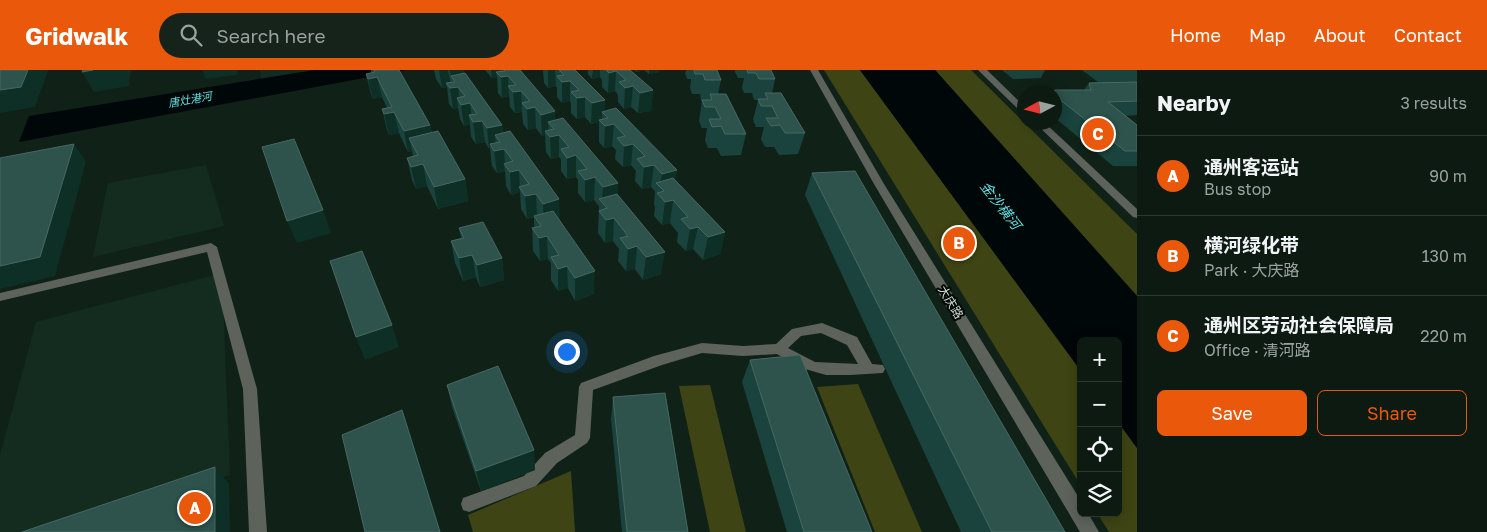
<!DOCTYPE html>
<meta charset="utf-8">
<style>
body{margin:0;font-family:"Golos Text","Noto Sans SC",sans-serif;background:#15231b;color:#f1f3f6}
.controls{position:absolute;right:15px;bottom:15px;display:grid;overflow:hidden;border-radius:8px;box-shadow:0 2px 12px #0003}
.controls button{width:45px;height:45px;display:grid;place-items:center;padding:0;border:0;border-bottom:1px solid #2c3832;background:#0c1a12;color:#f1f3f6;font:25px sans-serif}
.compass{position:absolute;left:1017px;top:15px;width:45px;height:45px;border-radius:50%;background:#0c1a12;box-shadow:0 2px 12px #0003;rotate:263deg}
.you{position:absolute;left:566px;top:281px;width:18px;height:18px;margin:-12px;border:4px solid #fff;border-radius:50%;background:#1a73e8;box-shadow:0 0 0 8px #1a73e833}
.badge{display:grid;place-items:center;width:32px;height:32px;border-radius:50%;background:#ea580c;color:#fff;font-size:16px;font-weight:700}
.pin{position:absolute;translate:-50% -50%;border:2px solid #fff;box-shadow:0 1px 5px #0006}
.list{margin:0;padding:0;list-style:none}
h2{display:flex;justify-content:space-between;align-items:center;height:65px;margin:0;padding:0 20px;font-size:21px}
h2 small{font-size:16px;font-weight:400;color:#9aa19f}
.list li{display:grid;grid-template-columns:32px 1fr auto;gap:15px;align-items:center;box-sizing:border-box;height:80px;padding:0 20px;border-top:1px solid #2c3832}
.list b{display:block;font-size:19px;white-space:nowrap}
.list p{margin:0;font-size:16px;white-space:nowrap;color:#9aa19f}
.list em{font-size:16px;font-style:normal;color:#9aa19f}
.actions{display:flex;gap:10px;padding:15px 20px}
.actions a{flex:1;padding:11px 0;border:1px solid #ea580c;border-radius:8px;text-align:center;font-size:18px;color:#ea580c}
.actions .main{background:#ea580c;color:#fff}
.icon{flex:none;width:28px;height:28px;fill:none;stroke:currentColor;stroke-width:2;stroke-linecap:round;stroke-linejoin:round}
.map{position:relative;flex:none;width:1137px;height:462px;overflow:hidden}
header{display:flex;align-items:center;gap:30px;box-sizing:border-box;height:70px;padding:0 25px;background:#ea580c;color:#fff}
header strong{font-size:24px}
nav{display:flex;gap:28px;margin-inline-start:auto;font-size:18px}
.search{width:350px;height:45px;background:#15231b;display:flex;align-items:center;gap:12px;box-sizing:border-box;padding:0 18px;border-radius:28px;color:#9aa19f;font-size:19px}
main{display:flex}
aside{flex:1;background:#0c1a12}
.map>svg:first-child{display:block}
.built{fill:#132c1f}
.green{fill:#3e4413}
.water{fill:#000709}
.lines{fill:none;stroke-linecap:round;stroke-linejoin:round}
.lane{fill:#5d625b;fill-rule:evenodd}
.street{fill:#5d625b;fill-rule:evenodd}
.wall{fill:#19433c}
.shaded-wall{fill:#0d2f26;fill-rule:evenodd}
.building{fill:#2d534c;stroke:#476962}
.labels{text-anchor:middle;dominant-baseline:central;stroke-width:4;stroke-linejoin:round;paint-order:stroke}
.far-water-label{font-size:11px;font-style:italic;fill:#61dfe6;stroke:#040906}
.street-label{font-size:12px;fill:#d3ded7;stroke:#040906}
.water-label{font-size:14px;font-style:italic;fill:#61dfe6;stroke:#040906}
</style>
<header>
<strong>Gridwalk</strong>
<div class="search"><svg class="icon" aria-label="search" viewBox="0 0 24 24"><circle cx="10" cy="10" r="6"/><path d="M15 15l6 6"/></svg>Search here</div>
<nav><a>Home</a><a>Map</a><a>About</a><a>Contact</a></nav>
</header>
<main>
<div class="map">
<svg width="1137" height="462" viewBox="0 0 1137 462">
<rect width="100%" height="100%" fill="#102218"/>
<g class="built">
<polygon points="260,0 315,0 261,9"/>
<polygon points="206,95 224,156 93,187 108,113"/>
<polygon points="222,203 230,405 64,462 0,462 0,385 36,252"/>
</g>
<g class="green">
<polygon points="824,0 860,0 1081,301 1081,416"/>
<polygon points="935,0 971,0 1137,164 1137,226"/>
<polygon points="858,314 922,462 875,462 817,317"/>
<polygon points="710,315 746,462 710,462 679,316"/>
<polygon points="1118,352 1137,378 1137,462 1109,462 1097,443 1118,443"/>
<polygon points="571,401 575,462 473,462 468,445"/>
</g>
<g class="water">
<polygon points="315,0 407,0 19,72 29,46"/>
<polygon points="860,0 935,0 1137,226 1137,378 1118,352 1118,271 1081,271 1081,301"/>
</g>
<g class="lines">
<g class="lane">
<polygon points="211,173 217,177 257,319 267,462 249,462 243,319 207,182 0,231 0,223"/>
<path d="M822,253L857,267L872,294L883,295L885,299L883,303L850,305H826L798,297L777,284L743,286L702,283L662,295L593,320L590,368L587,373L557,393L536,416L469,442L463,440L461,434L463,428L524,406L545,383L575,365L579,317L581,313L654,286L702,273L743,276L776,274L792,259ZM821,263L847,275L858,294L815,292L788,278L801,266Z"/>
</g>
<g class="street">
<polygon points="810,0 818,0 884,114 1081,431 1081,443 1088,443 1099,462 1080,462 874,114"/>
<polygon points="978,0 987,0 1024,36 1024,43 1021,42"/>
<polygon points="1034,52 1044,52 1137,139 1137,148 1133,147"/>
</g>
</g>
<g class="wall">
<polygon points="371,0 399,0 430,55 432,63 465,109 468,131 438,139 427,116 416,119 412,110 407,88 413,87 412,81 408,82 399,63 389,65 387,60 382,39 387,38 382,27 373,29 371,24 366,4 371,3"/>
<polygon points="434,0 463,0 464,3 502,55 503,63 560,150 594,224 575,231 568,218 558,221 551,210 551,193 548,189 540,191 533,181 532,158 534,157 534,147 527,149 521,139 520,122 511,125 506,116 505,101 497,103 492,96 490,79 489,79 485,72 476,74 471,67 470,54 464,56 460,49 458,38 453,39 449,34 447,17 442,18 436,9"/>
<polygon points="485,0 520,0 555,50 618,113 617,125 661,204 643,210 635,199 626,201 618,191 619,179 613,171 605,173 598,163 599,136 594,130 585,132 578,123 578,110 576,107 567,109 561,101 561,89 559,87 551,89 546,82 545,65 542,66 536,58 528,60 523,54 522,42 515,43 510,37 509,26 502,28 498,23 497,7 492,8"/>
<polygon points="543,0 575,0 605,30 604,41 677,100 675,110 725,162 720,184 703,190 693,179 686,181 677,172 678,163 670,153 662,155 654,146 655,137 654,135 655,121 651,117 642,119 635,111 636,101 631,95 623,97 615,89 616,80 612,76 604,78 599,72 599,52 591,54 585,47 577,49 571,43 571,33 570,31 562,33 557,27 557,18 556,16 548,18 544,13"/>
<polygon points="588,0 630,0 653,20 651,41 638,43 631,37 624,39 618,32 618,25 615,21 608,23 602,17 602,10 600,7 592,9 588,4"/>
<polygon points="634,0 659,0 659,2 649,4 644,0 637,2"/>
<polygon points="686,0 717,0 721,10 718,24 746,64 741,85 721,86 717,78 708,78 705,70 707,58 702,58 699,51 702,31 701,31 700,24 692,24 690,18 691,9 687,9 685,3"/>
<polygon points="735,0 771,0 775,9 772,23 805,63 798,84 779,85 774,77 765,77 761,69 764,57 756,57 753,50 758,30 754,30 752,23 744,23 742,18 744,8 738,8 735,2"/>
<polygon points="1002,0 1045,0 1041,8 1013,9"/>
<polygon points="1082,0 1137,0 1137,45 1125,46 1137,55 1137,96 1113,96 1054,47 1054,22 1084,20 1089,13 1098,12"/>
<polygon points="812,103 1065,462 961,462 805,125"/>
<polygon points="459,158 502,188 504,210 480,217 476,207 463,211 455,193 451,171 461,168"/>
<polygon points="750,290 872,462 787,462 742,312"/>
<polygon points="447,315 535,400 481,421 452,337"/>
<polygon points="613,327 688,462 622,462 611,349"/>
</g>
<g class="shaded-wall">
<polygon points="28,0 48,0 35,37 0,43 0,20"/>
<polygon points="93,0 131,0 129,16 94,22 82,2"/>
<polygon points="202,0 238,0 237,5 206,9"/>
<polygon points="439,0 448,0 451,16 446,13 447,17 442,18"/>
<path d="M450,0H463L466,18L458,17L460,33L457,28L458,38L453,39L450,18H453ZM451,6L455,12L453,18Z"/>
<polygon points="491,0 499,0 500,6 496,2 497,7 492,8"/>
<polygon points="548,0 555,0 556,16 548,18"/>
<polygon points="593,0 600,0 600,7 592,9"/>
<polygon points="637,0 644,0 637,2"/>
<polygon points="649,0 659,0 659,2 649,4"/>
<polygon points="616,1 615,21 608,23 609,3"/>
<polygon points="508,6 509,26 502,28 501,7"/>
<polygon points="377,7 382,27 373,29 368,9"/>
<polygon points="570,11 570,31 562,33 562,12"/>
<polygon points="633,16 631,37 624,39 625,18"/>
<polygon points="653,20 651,41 638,43 640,23"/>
<polygon points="521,21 522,42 515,43 513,22"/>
<polygon points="585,27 585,47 577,49 577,28"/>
<polygon points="605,30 604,44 602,42 602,52 599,50 599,52 591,54 592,33"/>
<polygon points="470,33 472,50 469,45 470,54 464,56 461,35"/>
<polygon points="535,37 536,58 528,60 527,39"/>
<polygon points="555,41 556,62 554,59 548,52 549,64 545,61 545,65 542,66 541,45"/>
<polygon points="394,42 399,63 389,65 384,44"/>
<polygon points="482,51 485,72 476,74 473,52"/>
<polygon points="614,54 612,76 604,78 605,56"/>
<polygon points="430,55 434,76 409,68 412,81 408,82 404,61"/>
<polygon points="502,55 504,76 500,72 495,65 496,78 490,74 490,79 489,79 487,58"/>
<polygon points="559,65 559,87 551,89 550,67"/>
<polygon points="74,74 86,92 55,206 0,219 0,196"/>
<polygon points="633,74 631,95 623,97 624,76"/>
<polygon points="504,79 505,96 504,94 505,101 497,103 494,81"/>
<polygon points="576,85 576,107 567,109 567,88"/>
<polygon points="423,94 427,116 416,119 411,97"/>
<polygon points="654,95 651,117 642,119 644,97"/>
<polygon points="519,100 520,122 511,125 510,102"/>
<polygon points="677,100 674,122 664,121 660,117 662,104"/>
<polygon points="595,107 594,130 585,132 585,110"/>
<polygon points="465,109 468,131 438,139 434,117"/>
<polygon points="618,113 617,135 602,132 603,117"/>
<polygon points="536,124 537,146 527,149 525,126"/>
<polygon points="559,129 560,151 544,156 543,134"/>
<polygon points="673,130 670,153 662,155 665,132"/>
<polygon points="323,140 331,163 297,173 287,151"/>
<polygon points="614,148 613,171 605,173 606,150"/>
<polygon points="698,157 693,179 686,181 690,159"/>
<polygon points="725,162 720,184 703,190 708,167"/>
<polygon points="547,166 548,189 540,191 539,168"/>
<polygon points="637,176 635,199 626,201 628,179"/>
<polygon points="665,182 661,204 643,210 646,187"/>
<polygon points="472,185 476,207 463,211 459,188"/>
<polygon points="502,188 504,210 480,217 477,195"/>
<polygon points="567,196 568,218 558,221 558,199"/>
<polygon points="595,201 594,224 575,231 575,208"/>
<polygon points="392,255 399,277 365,290 356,267"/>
<polygon points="402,340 409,361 441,462 440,462"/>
<polygon points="534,380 535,400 481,421 476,401"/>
<polygon points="215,397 229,414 230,462 215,462"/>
</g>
<g class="building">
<polygon points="0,0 28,0 21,17 0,20"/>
<polygon points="83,0 93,0 82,2"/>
<polygon points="373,0 399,0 430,55 404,61 394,42 384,44 382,39 392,37 377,7 368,9 366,4 375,2"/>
<polygon points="504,0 520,0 555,41 541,45 535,37 527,39 522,33 530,31 521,21 513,22 508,16 516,15 508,6 501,7 496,2 505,1"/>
<polygon points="559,0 575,0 605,30 592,33 585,27 577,28 571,22 579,20 570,11 562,12 557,6 564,5"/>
<polygon points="606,0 630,0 653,20 640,23 633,16 625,18 619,12 626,10 616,1 609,3"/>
<polygon points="694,0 717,0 721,10 705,10 703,4 695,4"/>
<polygon points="747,0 771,0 775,9 759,9 756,3 748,3"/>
<polygon points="465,3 502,55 487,58 482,51 473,52 469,45 477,44 470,33 461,35 457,28 465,26 458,17 450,18 446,13 455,12 451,6"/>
<polygon points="1137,12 1137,31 1108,32 1137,55 1137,81 1125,81 1054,25 1054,22 1053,22 1055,20 1091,20 1089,13"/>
<polygon points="765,23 781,23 805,63 785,63 780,55 771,56 766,48 778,48 772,36 761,36 758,29 768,29"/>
<polygon points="710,24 726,24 746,64 725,64 721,56 712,57 709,49 721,49 715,37 705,37 702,30 712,30"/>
<polygon points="616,38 677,100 662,104 654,95 644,97 637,89 645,86 633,74 624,76 617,68 625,66 614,54 605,56 599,50 608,48 602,42"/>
<polygon points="563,48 618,113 603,117 595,107 585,110 578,101 587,99 576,85 567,88 561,79 569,77 559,65 550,67 545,61 554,59 548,52"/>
<polygon points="438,61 465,109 434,117 423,94 411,97 407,88 418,85 409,68"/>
<polygon points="510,61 559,129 543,134 536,124 525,126 519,117 529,114 519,100 510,102 504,94 513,91 504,79 494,81 490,74 500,72 495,65"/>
<polygon points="294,69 323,140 287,151 262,77"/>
<polygon points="74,74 40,187 0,196 0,88"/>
<polygon points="855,101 1065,462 992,462 812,103"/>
<polygon points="673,108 725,162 708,167 698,157 690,159 681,149 688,147 673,130 665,132 657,123 664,121 656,113"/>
<polygon points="617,124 665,182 646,187 637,176 628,179 620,168 628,166 614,148 606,150 599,141 607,138 599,129"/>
<polygon points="553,141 595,201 575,208 567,196 558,199 551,187 559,185 547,166 539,168 532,158 541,156 534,146"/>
<polygon points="483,152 502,188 477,195 472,185 459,188 451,171 464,168 459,158"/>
<polygon points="362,181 392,255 356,267 330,191"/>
<polygon points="800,285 872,462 804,462 750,290"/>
<polygon points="498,296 534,380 476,401 447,315"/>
<polygon points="665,323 688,462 627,462 613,327"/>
<polygon points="402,340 440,462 365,462 342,365"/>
<polygon points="215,397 215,462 22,462"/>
</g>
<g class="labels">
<g class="far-water-label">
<text transform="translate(190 29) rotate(-10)">唐灶港河</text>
</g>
<g class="street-label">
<text transform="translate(951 232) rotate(59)">大庆路</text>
</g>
<g class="water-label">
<text transform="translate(1001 135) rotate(52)">金沙横河</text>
</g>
</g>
</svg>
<div class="controls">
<button>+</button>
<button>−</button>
<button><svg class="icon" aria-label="locate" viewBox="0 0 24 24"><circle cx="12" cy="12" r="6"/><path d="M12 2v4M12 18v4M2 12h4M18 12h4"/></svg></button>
<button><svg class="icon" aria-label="layers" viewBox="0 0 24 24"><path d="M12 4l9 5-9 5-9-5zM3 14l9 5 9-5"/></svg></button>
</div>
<svg class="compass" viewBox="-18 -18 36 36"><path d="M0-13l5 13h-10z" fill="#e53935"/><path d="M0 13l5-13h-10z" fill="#9aa19f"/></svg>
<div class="you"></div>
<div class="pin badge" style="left:195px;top:438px">A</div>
<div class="pin badge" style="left:959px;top:173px">B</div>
<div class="pin badge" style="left:1098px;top:64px">C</div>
</div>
<aside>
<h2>Nearby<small>3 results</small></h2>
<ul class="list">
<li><span class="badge">A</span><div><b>通州客运站</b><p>Bus stop</p></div><em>90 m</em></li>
<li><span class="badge">B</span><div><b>横河绿化带</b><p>Park · 大庆路</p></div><em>130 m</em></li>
<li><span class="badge">C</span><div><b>通州区劳动社会保障局</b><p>Office · 清河路</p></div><em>220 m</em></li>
</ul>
<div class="actions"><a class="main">Save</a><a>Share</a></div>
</aside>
</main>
